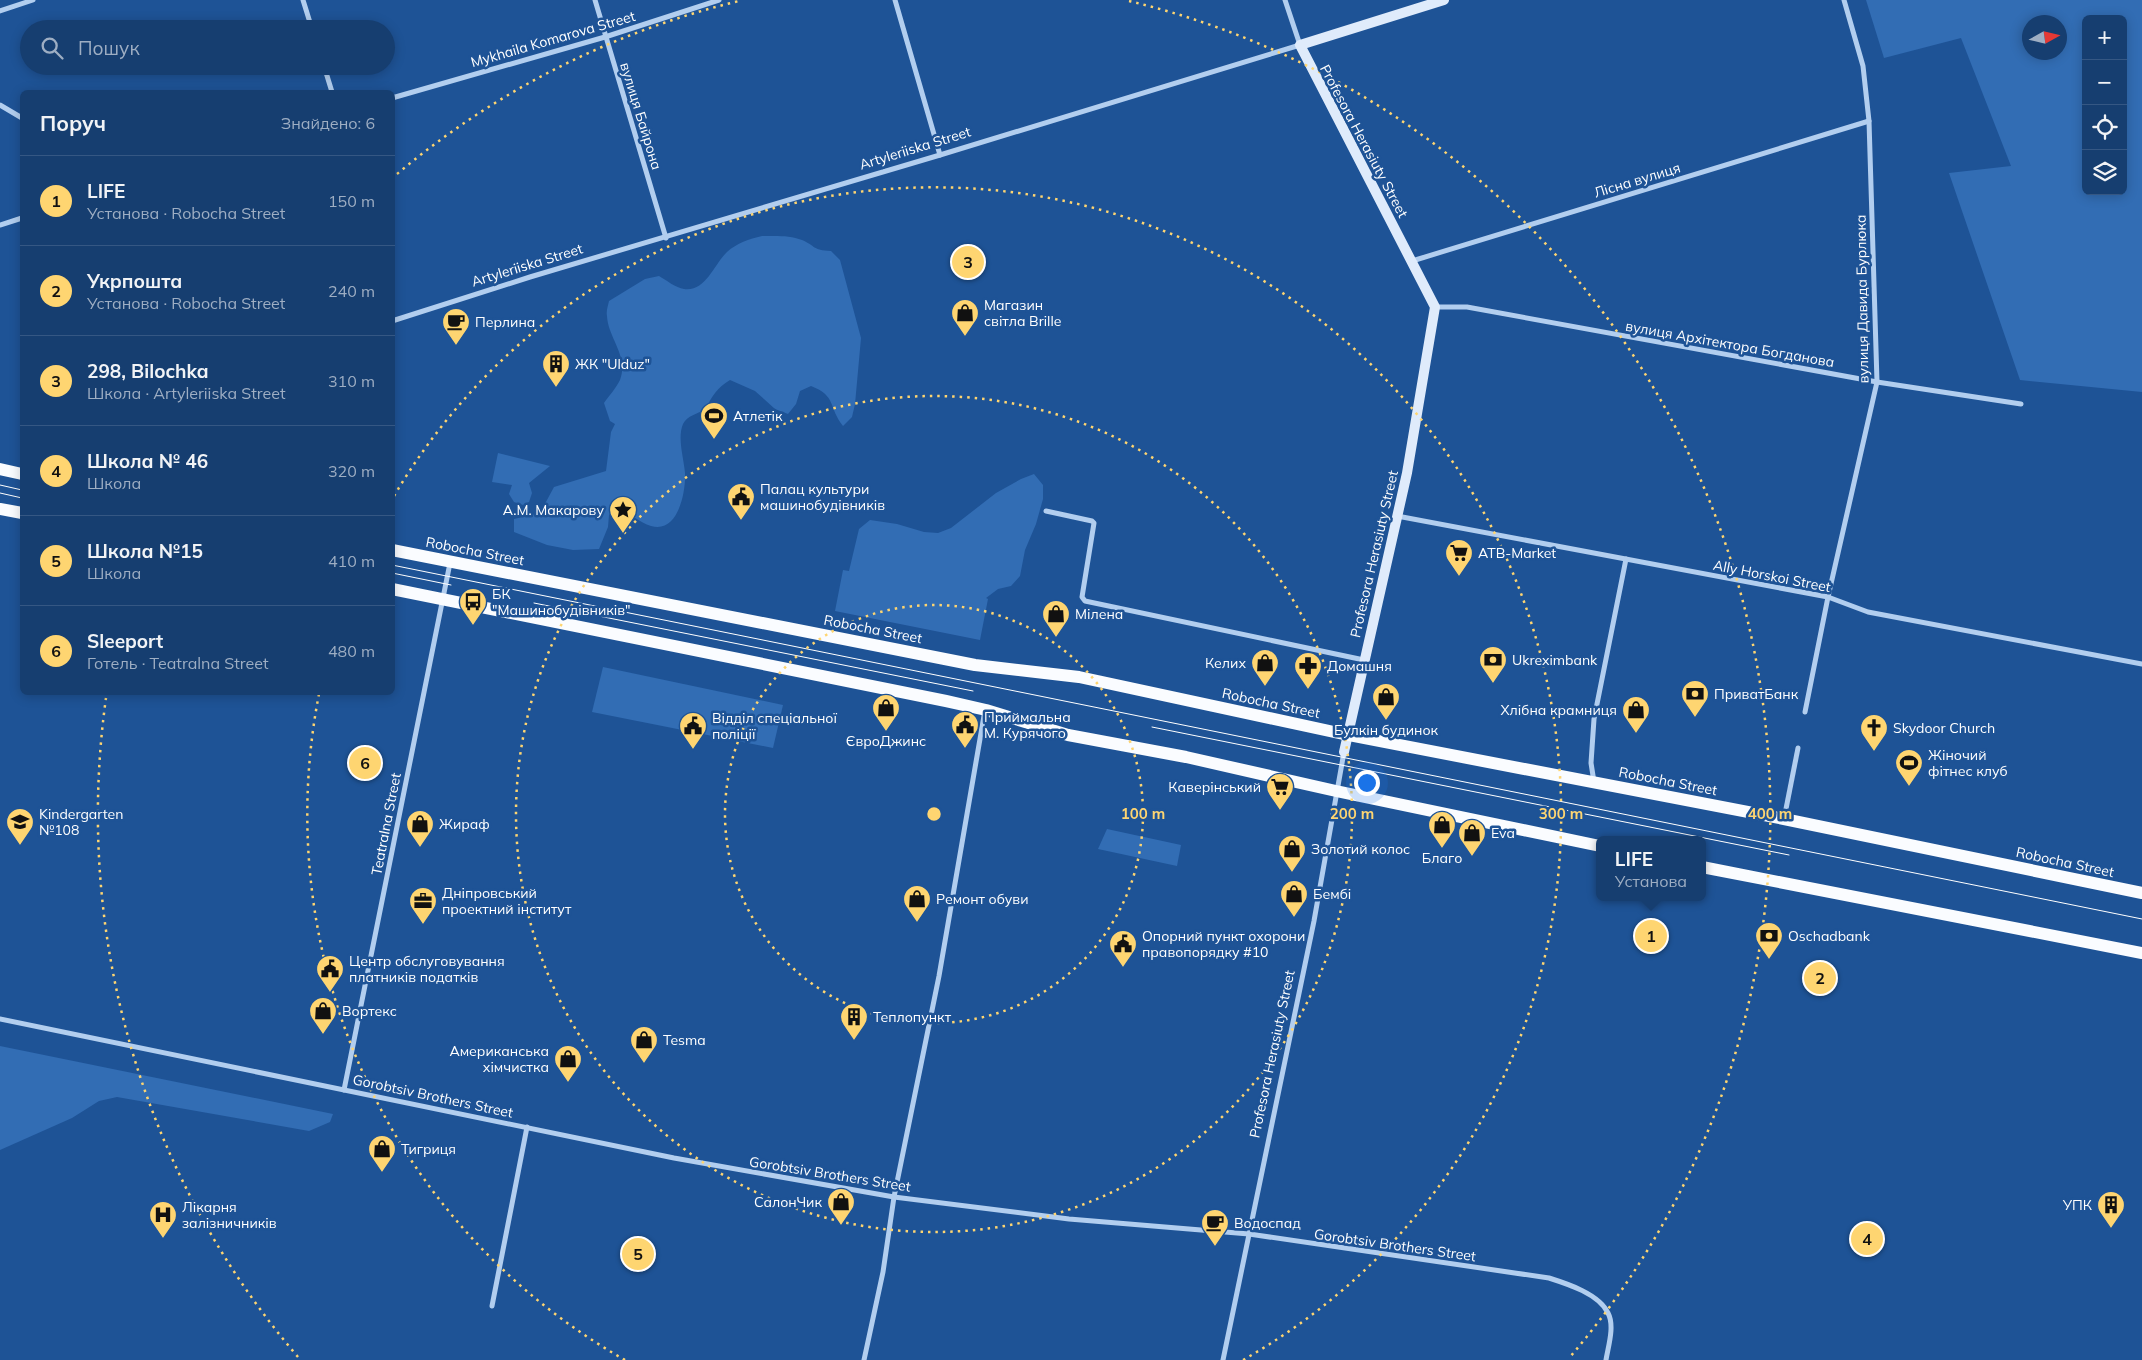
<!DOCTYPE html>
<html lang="uk">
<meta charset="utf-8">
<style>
body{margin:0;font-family:Mulish,sans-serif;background:#234978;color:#f1f3f6}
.controls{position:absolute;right:15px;top:15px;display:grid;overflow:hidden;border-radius:8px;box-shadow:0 2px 12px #0003}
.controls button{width:45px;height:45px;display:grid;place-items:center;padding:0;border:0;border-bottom:1px solid #355783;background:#163e70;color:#f1f3f6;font:25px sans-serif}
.compass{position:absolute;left:2022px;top:15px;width:45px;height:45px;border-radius:50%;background:#163e70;box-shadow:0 2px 12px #0003;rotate:82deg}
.you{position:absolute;left:1366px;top:782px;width:18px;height:18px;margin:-12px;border:4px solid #fff;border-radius:50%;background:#1a73e8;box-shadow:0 0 0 8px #1a73e833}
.badge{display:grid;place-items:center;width:32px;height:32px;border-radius:50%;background:#fed571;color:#111;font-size:16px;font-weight:700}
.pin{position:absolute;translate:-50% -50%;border:2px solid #fff;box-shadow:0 1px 5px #0006}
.popup{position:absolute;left:1596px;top:836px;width:110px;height:65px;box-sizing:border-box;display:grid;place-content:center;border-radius:8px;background:#163e70;filter:drop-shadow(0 1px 4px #0005);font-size:16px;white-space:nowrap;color:#9eaec3}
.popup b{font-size:19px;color:#f1f3f6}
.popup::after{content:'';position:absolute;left:50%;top:100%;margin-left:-10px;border:10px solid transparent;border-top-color:#163e70}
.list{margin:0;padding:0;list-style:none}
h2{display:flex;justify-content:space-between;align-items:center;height:65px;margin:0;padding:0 20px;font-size:21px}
h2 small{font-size:16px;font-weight:400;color:#9eaec3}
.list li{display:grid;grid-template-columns:32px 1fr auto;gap:15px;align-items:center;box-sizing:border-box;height:90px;padding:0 20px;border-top:1px solid #355783}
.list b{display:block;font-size:19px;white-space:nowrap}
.list p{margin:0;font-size:16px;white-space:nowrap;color:#9eaec3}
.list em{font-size:16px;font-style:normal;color:#9eaec3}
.icon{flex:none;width:28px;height:28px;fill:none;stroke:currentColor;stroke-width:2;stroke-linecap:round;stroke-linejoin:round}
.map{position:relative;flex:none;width:2142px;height:1360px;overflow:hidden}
.search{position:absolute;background:#163e70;box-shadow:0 2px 12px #0003;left:20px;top:20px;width:375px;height:55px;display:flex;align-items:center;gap:12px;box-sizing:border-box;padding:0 18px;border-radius:28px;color:#9eaec3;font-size:19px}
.panel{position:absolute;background:#163e70;box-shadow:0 2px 12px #0003;left:20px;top:90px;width:375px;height:605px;border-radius:8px}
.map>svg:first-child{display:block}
.green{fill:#326db4;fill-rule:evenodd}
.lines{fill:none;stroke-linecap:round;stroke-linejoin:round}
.street{stroke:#b2ceef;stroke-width:5}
.secondary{stroke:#dfebfb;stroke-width:10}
.primary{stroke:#fafcff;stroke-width:12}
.tram{stroke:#fff;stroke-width:1}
.ring{fill:none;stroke:#fed571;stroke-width:2.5;stroke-dasharray:2.5 5}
.labels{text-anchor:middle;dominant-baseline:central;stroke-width:5;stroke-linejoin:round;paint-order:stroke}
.street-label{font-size:14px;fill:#fff;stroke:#1e5396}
.poi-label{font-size:14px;fill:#fff;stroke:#1e5396;text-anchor:start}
.centre{fill:#fed571;stroke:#1e5396;stroke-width:2.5}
.ring-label{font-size:15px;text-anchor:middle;font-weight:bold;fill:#fed571;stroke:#1e5396;stroke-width:5;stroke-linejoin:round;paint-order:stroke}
</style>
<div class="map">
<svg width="2142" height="1360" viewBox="0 0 2142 1360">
<rect width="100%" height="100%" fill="#1e5396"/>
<g class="green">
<path d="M1866,0H2142V392L2020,380L1949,173L2011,166L1961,38L1884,58ZM2086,19H2123V191H2086ZM2060,22V52H2030V22Z"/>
<path d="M762,236C776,236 790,235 802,240C816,246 812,250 831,251L840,260L861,338L855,404L852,417L843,426C828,407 837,396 811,386L800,391L796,404L788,414L775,409L755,391L730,380C717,388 712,396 705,410C698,413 687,416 683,424C677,438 684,459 685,473C686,492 678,534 651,526C639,522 629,513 618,507L609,515L608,527L599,549L573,550L547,545L514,532V519L540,513L554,487L606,471L611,432L615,424L610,421L604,403C609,396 616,388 620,380C629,356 608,338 607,316C606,311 608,306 609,301L645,279L659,276C666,280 676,288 684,289C706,292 714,264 727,252C737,243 749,239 762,236Z"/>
<polygon points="498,453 550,466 529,483 532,493 529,502 523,505 514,502 509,494 512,485 492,482"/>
<polygon points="1034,474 1043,485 1043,499 1036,524 1025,550 1020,576 1011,586 998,589 986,598 988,599 980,640 835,611 843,570 849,571 859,529 870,520 897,524 924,532 938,533 951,528 996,493 1021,479"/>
<polygon points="603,667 783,705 773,748 592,712"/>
<polygon points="1107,829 1181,845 1177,866 1098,849"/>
<polygon points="0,1046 333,1114 330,1122 309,1131 117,1097 99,1101 72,1118 0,1150"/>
</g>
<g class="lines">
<g class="street">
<polyline points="303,0 312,29"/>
<polyline points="595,0 666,238"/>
<polyline points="895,0 940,155"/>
<polyline points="0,11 33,0"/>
<polyline points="324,66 332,92"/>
<polyline points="392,98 605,37 719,0"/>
<polyline points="0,105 22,118"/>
<polyline points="0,225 22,218"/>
<polyline points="1412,261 1869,121"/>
<polyline points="1435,307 1467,307 1877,382 2021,404"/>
<polyline points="392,321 530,277 940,155 1300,45 1285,0"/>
<polyline points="1046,511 1092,521 1094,523 1082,597 1085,601 1364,660"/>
<polyline points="1397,516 1828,597 1868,612 2142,664"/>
<polyline points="1805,712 1828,597 1877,382 1869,121 1863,66 1844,0"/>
<polyline points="1594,782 1591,763 1594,719 1626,559"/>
<polyline points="1784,819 1798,748"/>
<path d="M0,1019L674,1158L894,1197L1069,1219L1249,1234L1549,1278C1568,1284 1599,1294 1608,1313C1615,1326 1608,1347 1606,1360"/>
<polyline points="344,1090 450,563"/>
<polyline points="492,1306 527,1127"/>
<polyline points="864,1360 883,1272 894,1197 939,976 985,710"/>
<polyline points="1223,1360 1314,921 1344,752"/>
</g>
<polyline class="secondary" points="1344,752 1407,473 1435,307 1300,45 1444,0"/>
<g class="primary">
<polyline points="0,469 22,474"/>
<polyline points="0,509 22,513"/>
<polyline points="392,550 975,665 1079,677 1348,735 1784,819 2142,893"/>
<polyline points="392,589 946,701 986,710 1068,735 1186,757 1336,791 1600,846"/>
<polyline points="1702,867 2142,953"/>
</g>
<g class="tram">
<polyline points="0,485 22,490"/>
<polyline points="0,493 22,498"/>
<polyline points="392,565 2142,919"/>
<polyline points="392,573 451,585"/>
<polyline points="534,603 973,691"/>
<polyline points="1152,727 1789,855"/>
</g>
</g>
<g class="ring">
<circle cx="934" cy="814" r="209"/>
<circle cx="934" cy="814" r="418"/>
<path d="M625 1360A627 627 0 0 1 319 694M394 496A627 627 0 1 1 1243 1360"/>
<path d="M298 1357A836 836 0 0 1 106 698M397 174A836 836 0 0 1 739 1M1129 1A836 836 0 0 1 1570 1357"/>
</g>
<defs>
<symbol id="shop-pin" viewBox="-11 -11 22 30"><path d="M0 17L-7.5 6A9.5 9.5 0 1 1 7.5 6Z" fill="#fed571" stroke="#1e5396"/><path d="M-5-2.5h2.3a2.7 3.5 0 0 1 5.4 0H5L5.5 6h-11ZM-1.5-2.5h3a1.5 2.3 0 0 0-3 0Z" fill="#111"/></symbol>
<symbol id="cafe-pin" viewBox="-11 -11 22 30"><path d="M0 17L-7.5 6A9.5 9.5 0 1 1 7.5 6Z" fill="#fed571" stroke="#1e5396"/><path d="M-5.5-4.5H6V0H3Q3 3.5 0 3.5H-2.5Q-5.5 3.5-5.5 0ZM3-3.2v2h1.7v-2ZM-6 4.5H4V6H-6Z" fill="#111"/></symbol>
<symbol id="building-pin" viewBox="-11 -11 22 30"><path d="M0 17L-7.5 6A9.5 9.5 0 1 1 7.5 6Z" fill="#fed571" stroke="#1e5396"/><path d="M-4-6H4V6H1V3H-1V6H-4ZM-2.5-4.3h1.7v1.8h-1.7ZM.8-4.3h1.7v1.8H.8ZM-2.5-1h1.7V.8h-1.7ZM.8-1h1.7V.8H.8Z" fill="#111"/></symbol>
<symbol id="stadium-pin" viewBox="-11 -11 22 30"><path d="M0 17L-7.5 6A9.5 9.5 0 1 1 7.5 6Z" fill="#fed571" stroke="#1e5396"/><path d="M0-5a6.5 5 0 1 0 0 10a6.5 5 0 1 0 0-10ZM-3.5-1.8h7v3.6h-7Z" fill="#111"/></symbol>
<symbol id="civic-pin" viewBox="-11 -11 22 30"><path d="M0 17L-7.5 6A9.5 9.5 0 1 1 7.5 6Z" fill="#fed571" stroke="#1e5396"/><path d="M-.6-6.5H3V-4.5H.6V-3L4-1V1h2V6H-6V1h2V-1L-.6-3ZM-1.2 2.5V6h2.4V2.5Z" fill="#111"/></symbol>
<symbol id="sight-pin" viewBox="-11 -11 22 30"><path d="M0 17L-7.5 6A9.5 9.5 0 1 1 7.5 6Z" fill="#fed571" stroke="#1e5396"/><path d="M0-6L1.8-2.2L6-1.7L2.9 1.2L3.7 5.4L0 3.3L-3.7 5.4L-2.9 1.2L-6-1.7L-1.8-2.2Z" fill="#111"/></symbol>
<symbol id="supermarket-pin" viewBox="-11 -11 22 30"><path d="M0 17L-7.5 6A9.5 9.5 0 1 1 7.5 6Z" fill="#fed571" stroke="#1e5396"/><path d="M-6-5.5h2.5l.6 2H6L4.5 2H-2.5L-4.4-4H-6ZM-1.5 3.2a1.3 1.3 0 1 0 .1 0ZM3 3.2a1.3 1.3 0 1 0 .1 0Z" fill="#111"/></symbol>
<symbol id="bus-pin" viewBox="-11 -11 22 30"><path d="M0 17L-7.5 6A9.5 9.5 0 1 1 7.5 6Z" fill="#fed571" stroke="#1e5396"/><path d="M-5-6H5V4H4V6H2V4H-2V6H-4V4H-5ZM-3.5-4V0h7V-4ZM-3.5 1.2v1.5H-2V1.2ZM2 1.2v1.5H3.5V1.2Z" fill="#111"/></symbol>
<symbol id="bank-pin" viewBox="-11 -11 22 30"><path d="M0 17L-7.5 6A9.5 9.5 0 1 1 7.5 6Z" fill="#fed571" stroke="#1e5396"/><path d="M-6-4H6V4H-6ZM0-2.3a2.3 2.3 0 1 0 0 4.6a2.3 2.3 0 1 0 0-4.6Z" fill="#111"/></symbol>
<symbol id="pharmacy-pin" viewBox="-11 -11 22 30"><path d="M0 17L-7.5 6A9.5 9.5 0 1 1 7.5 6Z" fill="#fed571" stroke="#1e5396"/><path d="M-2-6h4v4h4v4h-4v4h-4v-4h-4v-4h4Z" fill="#111"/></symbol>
<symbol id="church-pin" viewBox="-11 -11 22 30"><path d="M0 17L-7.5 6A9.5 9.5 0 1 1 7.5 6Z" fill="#fed571" stroke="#1e5396"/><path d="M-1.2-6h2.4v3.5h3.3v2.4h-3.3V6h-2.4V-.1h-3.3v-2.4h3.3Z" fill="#111"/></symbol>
<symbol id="school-pin" viewBox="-11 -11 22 30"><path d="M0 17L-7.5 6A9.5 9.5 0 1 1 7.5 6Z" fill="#fed571" stroke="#1e5396"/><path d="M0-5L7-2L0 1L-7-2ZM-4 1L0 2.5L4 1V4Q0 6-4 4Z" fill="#111"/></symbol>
<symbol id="office-pin" viewBox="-11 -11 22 30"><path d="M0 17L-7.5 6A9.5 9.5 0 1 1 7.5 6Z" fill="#fed571" stroke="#1e5396"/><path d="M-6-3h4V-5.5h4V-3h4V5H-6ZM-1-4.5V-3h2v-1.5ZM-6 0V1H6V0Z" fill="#111"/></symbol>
<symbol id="hospital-pin" viewBox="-11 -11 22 30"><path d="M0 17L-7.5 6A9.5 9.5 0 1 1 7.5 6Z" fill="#fed571" stroke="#1e5396"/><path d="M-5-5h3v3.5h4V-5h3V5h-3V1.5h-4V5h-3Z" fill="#111"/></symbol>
</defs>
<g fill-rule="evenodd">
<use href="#shop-pin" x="949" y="297" width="32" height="43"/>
<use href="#cafe-pin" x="440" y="306" width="32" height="43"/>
<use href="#building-pin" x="540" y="348" width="32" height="43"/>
<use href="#stadium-pin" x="698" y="400" width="32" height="43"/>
<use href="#civic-pin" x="725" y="481" width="32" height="43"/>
<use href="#sight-pin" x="607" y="494" width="32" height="43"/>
<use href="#supermarket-pin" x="1443" y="537" width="32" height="43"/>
<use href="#bus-pin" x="457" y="586" width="32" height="43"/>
<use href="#shop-pin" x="1040" y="598" width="32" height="43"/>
<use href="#bank-pin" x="1477" y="644" width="32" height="43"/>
<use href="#shop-pin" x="1249" y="647" width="32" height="43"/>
<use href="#pharmacy-pin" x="1292" y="650" width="32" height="43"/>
<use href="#bank-pin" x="1679" y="678" width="32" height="43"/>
<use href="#shop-pin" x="1370" y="681" width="32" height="43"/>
<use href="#shop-pin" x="870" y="692" width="32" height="43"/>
<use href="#shop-pin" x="1620" y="694" width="32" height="43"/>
<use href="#civic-pin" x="949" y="709" width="32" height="43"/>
<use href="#civic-pin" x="677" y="710" width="32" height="43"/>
<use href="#church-pin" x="1858" y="712" width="32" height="43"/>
<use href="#stadium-pin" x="1893" y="747" width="32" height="43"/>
<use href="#supermarket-pin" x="1264" y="771" width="32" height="43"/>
<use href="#school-pin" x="4" y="806" width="32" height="43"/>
<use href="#shop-pin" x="404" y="808" width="32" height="43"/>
<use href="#shop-pin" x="1426" y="809" width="32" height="43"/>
<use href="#shop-pin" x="1456" y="817" width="32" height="43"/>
<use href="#shop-pin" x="1276" y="833" width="32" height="43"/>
<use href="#shop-pin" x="1278" y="878" width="32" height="43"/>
<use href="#shop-pin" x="901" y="883" width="32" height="43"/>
<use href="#office-pin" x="407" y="885" width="32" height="43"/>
<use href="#bank-pin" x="1753" y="920" width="32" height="43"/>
<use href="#civic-pin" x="1107" y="928" width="32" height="43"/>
<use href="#civic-pin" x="314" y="953" width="32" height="43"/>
<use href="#shop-pin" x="307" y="995" width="32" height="43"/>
<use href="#building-pin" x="838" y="1001" width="32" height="43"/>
<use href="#shop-pin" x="628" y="1024" width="32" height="43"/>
<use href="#shop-pin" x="552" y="1043" width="32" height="43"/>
<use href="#shop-pin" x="366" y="1133" width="32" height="43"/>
<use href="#shop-pin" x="825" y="1186" width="32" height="43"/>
<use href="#building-pin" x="2095" y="1189" width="32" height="43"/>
<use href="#hospital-pin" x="147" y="1199" width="32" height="43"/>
<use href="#cafe-pin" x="1199" y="1207" width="32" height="43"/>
</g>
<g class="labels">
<g class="street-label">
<text transform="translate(553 39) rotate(-16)">Mykhaila Komarova Street</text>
<text transform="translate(641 116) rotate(73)">вулиця Байрона</text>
<text transform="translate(1364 141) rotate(62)">Profesora Herasiuty Street</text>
<text transform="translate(915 148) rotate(-17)">Artyleriiska Street</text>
<text transform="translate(1637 180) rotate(-17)">Лісна вулиця</text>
<text transform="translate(527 265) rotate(-17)">Artyleriiska Street</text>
<text transform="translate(1862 299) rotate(-91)">вулиця Давида Бурлюка</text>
<text transform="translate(1730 344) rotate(10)">вулиця Архітектора Богданова</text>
<text transform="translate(475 551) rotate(11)">Robocha Street</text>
<text transform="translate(1374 554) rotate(-77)">Profesora Herasiuty Street</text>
<text transform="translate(1772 576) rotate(11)">Ally Horskoi Street</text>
<text transform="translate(873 629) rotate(11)">Robocha Street</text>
<text transform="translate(1271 703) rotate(12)">Robocha Street</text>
<text transform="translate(1668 781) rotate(11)">Robocha Street</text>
<text transform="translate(386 824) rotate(-79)">Teatralna Street</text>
<text transform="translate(2065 862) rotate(12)">Robocha Street</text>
<text transform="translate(1272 1054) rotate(-78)">Profesora Herasiuty Street</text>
<text transform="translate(433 1096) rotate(12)">Gorobtsiv Brothers Street</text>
<text transform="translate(830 1174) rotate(9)">Gorobtsiv Brothers Street</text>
<text transform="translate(1395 1245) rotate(8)">Gorobtsiv Brothers Street</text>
</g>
<g class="poi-label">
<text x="984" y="305">Магазин<tspan x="984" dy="16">світла Brille</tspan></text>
<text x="475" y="322">Перлина</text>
<text x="575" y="364">ЖК "Ulduz"</text>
<text x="733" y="416">Атлетік</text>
<text x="760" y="489">Палац культури<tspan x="760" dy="16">машинобудівників</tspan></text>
<text x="604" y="510" text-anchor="end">А.М. Макарову</text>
<text x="1478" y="553">ATB-Market</text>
<text x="492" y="594">БК<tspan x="492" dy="16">"Машинобудівників"</tspan></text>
<text x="1075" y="614">Мілена</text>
<text x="1512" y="660">Ukreximbank</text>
<text x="1246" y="663" text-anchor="end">Келих</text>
<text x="1327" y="666">Домашня</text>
<text x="1714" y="694">ПриватБанк</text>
<text x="1617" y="710" text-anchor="end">Хлібна крамниця</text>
<text x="984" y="717">Приймальна<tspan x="984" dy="16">М. Курячого</tspan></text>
<text x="712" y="718">Відділ спеціальної<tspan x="712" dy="16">поліції</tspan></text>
<text x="1893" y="728">Skydoor Church</text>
<text x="1386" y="730" text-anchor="middle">Булкін будинок</text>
<text x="886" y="741" text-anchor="middle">ЄвроДжинс</text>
<text x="1928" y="755">Жіночий<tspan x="1928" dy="16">фітнес клуб</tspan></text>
<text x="1261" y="787" text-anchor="end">Каверінський</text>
<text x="39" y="814">Kindergarten<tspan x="39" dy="16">№108</tspan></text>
<text x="439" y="824">Жираф</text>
<text x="1491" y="833">Eva</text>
<text x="1311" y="849">Золотий колос</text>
<text x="1442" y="858" text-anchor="middle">Благо</text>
<text x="442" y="893">Дніпровський<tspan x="442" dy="16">проектний інститут</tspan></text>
<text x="1313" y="894">Бембі</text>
<text x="936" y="899">Ремонт обуви</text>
<text x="1142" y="936">Опорний пункт охорони<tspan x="1142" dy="16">правопорядку #10</tspan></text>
<text x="1788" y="936">Oschadbank</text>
<text x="349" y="961">Центр обслуговування<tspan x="349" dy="16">платників податків</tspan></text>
<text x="342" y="1011">Вортекс</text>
<text x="873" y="1017">Теплопункт</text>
<text x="663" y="1040">Tesma</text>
<text x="549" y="1051" text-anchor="end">Американська<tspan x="549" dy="16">хімчистка</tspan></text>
<text x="401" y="1149">Тигриця</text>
<text x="822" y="1202" text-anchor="end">СалонЧик</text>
<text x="2092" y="1205" text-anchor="end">УПК</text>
<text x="182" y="1207">Лікарня<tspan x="182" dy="16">залізничників</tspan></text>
<text x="1234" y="1223">Водоспад</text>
</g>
</g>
<circle cx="934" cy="814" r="8" class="centre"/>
<g class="ring-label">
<text x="1143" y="819">100 m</text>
<text x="1352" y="819">200 m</text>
<text x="1561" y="819">300 m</text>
<text x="1770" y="819">400 m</text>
</g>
</svg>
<div class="controls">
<button>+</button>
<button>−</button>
<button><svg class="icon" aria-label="locate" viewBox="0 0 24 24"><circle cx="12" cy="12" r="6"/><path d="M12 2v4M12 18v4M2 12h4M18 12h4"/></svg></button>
<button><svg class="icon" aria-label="layers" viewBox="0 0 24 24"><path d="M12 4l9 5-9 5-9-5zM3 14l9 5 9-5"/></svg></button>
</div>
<svg class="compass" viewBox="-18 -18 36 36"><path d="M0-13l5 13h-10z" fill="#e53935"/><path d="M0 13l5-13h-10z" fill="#9eaec3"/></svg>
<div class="you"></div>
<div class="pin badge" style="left:1651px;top:936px">1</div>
<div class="popup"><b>LIFE</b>Установа</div>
<div class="pin badge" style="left:1820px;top:978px">2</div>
<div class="pin badge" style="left:968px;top:262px">3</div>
<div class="pin badge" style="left:1867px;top:1239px">4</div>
<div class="pin badge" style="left:638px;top:1254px">5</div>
<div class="pin badge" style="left:365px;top:763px">6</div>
<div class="search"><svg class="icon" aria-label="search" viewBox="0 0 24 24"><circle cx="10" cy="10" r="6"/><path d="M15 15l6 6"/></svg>Пошук</div>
<section class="panel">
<h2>Поруч<small>Знайдено: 6</small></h2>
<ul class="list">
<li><span class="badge">1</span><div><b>LIFE</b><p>Установа · Robocha Street</p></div><em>150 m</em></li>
<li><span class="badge">2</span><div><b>Укрпошта</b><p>Установа · Robocha Street</p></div><em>240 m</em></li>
<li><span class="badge">3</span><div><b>298, Bilochka</b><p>Школа · Artyleriiska Street</p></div><em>310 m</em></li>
<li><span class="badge">4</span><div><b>Школа № 46</b><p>Школа</p></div><em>320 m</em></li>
<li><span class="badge">5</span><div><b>Школа №15</b><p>Школа</p></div><em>410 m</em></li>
<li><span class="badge">6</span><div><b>Sleeport</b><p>Готель · Teatralna Street</p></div><em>480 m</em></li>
</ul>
</section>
</div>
